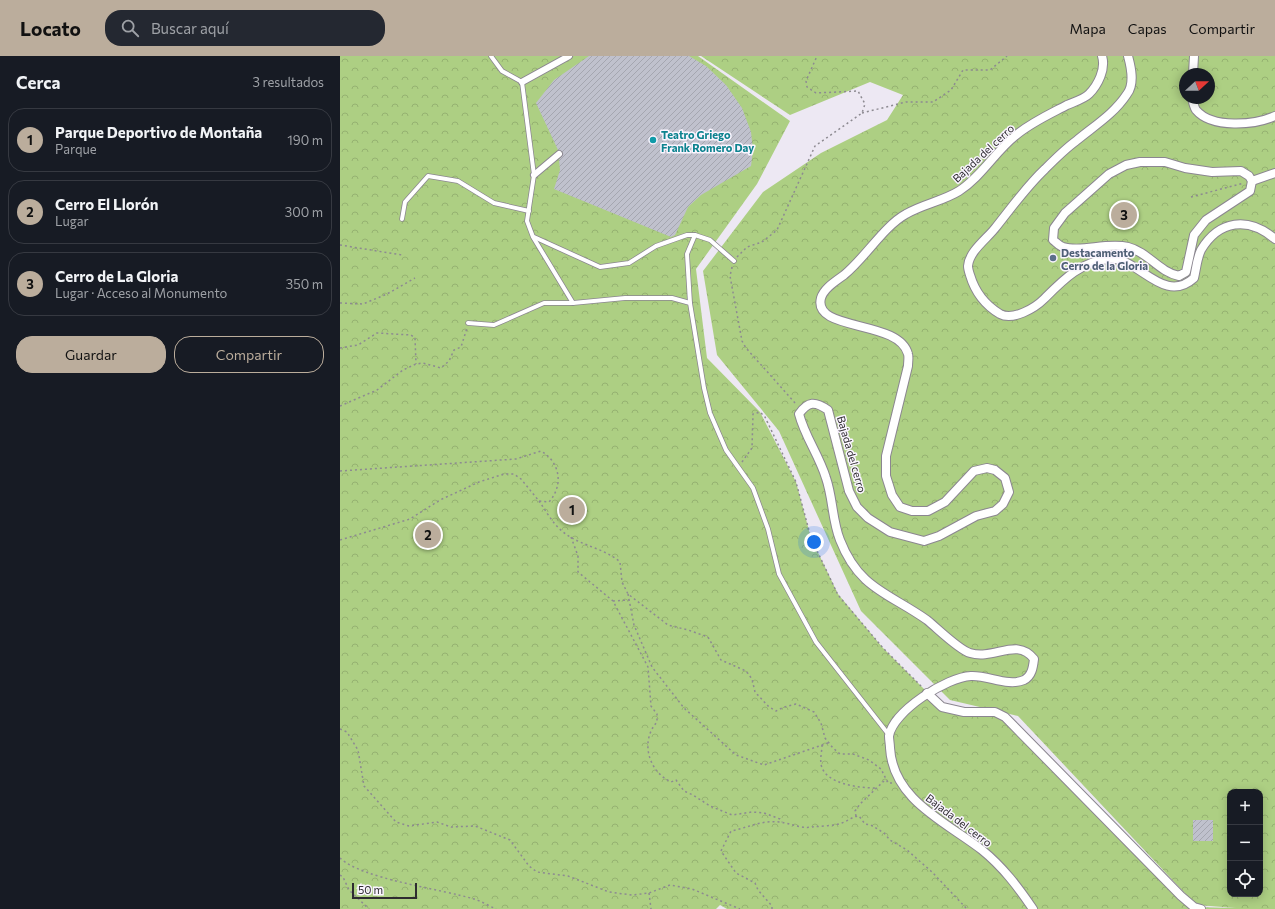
<!DOCTYPE html>
<html lang="es">
<meta charset="utf-8">
<style>
body{margin:0;font-family:Commissioner,sans-serif;background:#242831;color:#f1f3f6}
.controls{position:absolute;right:12px;bottom:12px;display:grid;overflow:hidden;border-radius:8px;box-shadow:0 2px 10px #0003}
.controls button{width:36px;height:36px;display:grid;place-items:center;padding:0;border:0;border-bottom:1px solid #363941;background:#171b24;color:#f1f3f6;font:20px sans-serif}
.compass{position:absolute;left:839px;top:12px;width:36px;height:36px;border-radius:50%;background:#171b24;box-shadow:0 2px 10px #0003;rotate:69deg}
.scale{position:absolute;left:12px;bottom:10px;width:65px;box-sizing:border-box;padding-left:4px;border:2px solid #2e2c30;border-top:0;font-size:11px;line-height:14px;white-space:nowrap;color:#2e2c30;-webkit-text-stroke:3px #faf5ff;paint-order:stroke}
.you{position:absolute;left:474px;top:486px;width:14px;height:14px;margin:-10px;border:3px solid #fff;border-radius:50%;background:#1a73e8;box-shadow:0 0 0 6px #1a73e833}
.badge{display:grid;place-items:center;width:26px;height:26px;border-radius:50%;background:#bbad9c;color:#111;font-size:13px;font-weight:700}
.pin{position:absolute;translate:-50% -50%;border:2px solid #fff;box-shadow:0 1px 4px #0006}
.list{margin:0;padding:0;list-style:none}
h2{display:flex;justify-content:space-between;align-items:center;height:52px;margin:0;padding:0 16px;font-size:17px}
h2 small{font-size:13px;font-weight:400;color:#9ea1a6}
.list li{display:grid;grid-template-columns:26px 1fr auto;gap:12px;align-items:center;box-sizing:border-box;height:64px;margin:0 8px 8px;padding:0 8px;border:1px solid #363941;border-radius:16px}
.list b{display:block;font-size:15px;white-space:nowrap}
.list p{margin:0;font-size:13px;white-space:nowrap;color:#9ea1a6}
.list em{font-size:13px;font-style:normal;color:#9ea1a6}
.actions{display:flex;gap:8px;padding:12px 16px}
.actions a{flex:1;padding:9px 0;border:1px solid #bbad9c;border-radius:16px;text-align:center;font-size:14px;color:#bbad9c}
.actions .main{background:#bbad9c;color:#111}
.icon{flex:none;width:22px;height:22px;fill:none;stroke:currentColor;stroke-width:2;stroke-linecap:round;stroke-linejoin:round}
.map{position:relative;flex:none;width:935px;height:853px;overflow:hidden}
header{display:flex;align-items:center;gap:24px;box-sizing:border-box;height:56px;padding:0 20px;background:#bbad9c;color:#111}
header strong{font-size:19px}
nav{display:flex;gap:22px;margin-inline-start:auto;font-size:14px}
.search{width:280px;height:36px;background:#242831;display:flex;align-items:center;gap:10px;box-sizing:border-box;padding:0 14px;border-radius:16px;color:#9ea1a6;font-size:15px}
main{display:flex}
aside{flex:1;background:#171b24}
.map>svg:first-child{display:block}
.park{fill:url(#park-crowns);fill-rule:evenodd}
.building{fill:url(#building-hatch)}
.lines{fill:none;stroke-linecap:round;stroke-linejoin:round}
.service-casing{stroke:#8b8690;stroke-width:5.5}
.pedestrian-casing{stroke:#8b8690;stroke-width:8}
.minor-casing{stroke:#8b8690;stroke-width:10}
.path{stroke:#8d8a91;stroke-width:1.5;stroke-dasharray:2 3;stroke-linecap:butt}
.service{stroke:#fff;stroke-width:4}
.pedestrian{stroke:#fff;stroke-width:6}
.minor{stroke:#fff;stroke-width:8}
.culture-dot{fill:#0f9aa8;stroke:#faf5ff;stroke-width:1.5}
.service-dot{fill:#5c6f8a;stroke:#faf5ff;stroke-width:1.5}
.labels{text-anchor:middle;dominant-baseline:central;stroke-width:3;stroke-linejoin:round;paint-order:stroke}
.culture-label{font-size:11px;font-weight:bold;fill:#0d838f;stroke:#faf5ff;text-anchor:start}
.street-label{font-size:11px;fill:#2e2c30;stroke:#faf5ff}
.service-label{font-size:11px;font-weight:bold;fill:#4e5e75;stroke:#faf5ff;text-anchor:start}
</style>
<header>
<strong>Locato</strong>
<div class="search"><svg class="icon" aria-label="search" viewBox="0 0 24 24"><circle cx="10" cy="10" r="6"/><path d="M15 15l6 6"/></svg>Buscar aquí</div>
<nav><a>Mapa</a><a>Capas</a><a>Compartir</a></nav>
</header>
<main>
<aside>
<h2>Cerca<small>3 resultados</small></h2>
<ul class="list">
<li><span class="badge">1</span><div><b>Parque Deportivo de Montaña</b><p>Parque</p></div><em>190 m</em></li>
<li><span class="badge">2</span><div><b>Cerro El Llorón</b><p>Lugar</p></div><em>300 m</em></li>
<li><span class="badge">3</span><div><b>Cerro de La Gloria</b><p>Lugar · Acceso al Monumento</p></div><em>350 m</em></li>
</ul>
<div class="actions"><a class="main">Guardar</a><a>Compartir</a></div>
</aside>
<div class="map">
<svg width="935" height="853" viewBox="0 0 935 853">
<defs>
<pattern id="park-crowns" width="20" height="18" patternUnits="userSpaceOnUse"><rect width="20" height="18" fill="#adcf83"/><path d="M2 6a3 3 0 1 1 6 0M12 15a3 3 0 1 1 6 0" fill="none" stroke="#95b271"/></pattern>
<pattern id="building-hatch" width="6" height="6" patternUnits="userSpaceOnUse"><rect width="6" height="6" fill="#c0c1cd"/><path d="M-1 1l2-2M0 6l6-6M5 7l2-2" fill="none" stroke="#a5a6b0"/></pattern>
</defs>
<rect width="100%" height="100%" fill="#ede8f3"/>
<path class="park" d="M0,0H358L450,65L417,128L356,213L367,302L420,356L456,426L471,482L498,538L543,592L602,651L665,661L854,851L896,852L856,849L678,660L610,644L521,555L439,375L377,299L363,215L423,136L481,97L547,64L563,39L530,26L450,59L361,0H935V853H387L380,849L376,853H0ZM845,18H869V42H845ZM890,736H920V838H890Z"/>
<g class="building">
<polygon points="249,0 349,0 366,10 386,29 402,52 411,76 413,94 411,110 361,139 348,151 335,179 331,181 214,133 220,114 219,104 223,97 218,94 196,47 214,24"/>
<rect x="853" y="764" width="20" height="21"/>
</g>
<g class="lines">
<defs>
<g id="service">
<polyline points="151,0 162,15 182,26 194,119 187,165 193,181 233,247"/>
<polyline points="62,163 65,146 88,120 118,125 154,147 189,155"/>
<polyline points="194,181 260,211 289,207 316,190 347,179 355,179 370,184 394,205"/>
<polyline points="350,247 347,198 355,179"/>
<polyline points="128,267 154,269 204,247 233,247 285,242 332,242 350,247 364,332 370,357 386,394 413,432 428,473 439,518 476,586 549,679"/>
</g>
<g id="pedestrian">
<polyline points="182,26 229,0"/>
<polyline points="194,119 219,98"/>
</g>
<g id="minor">
<path d="M788,0C791,11 795,28 787,38C774,58 754,70 736,85C725,93 715,103 705,113C686,131 672,151 656,171C648,182 629,195 628,210C628,212 629,216 630,219C635,236 645,249 660,258C673,265 695,252 704,243C722,225 741,205 769,203C798,200 823,250 854,222C856,214 857,202 861,194C879,164 908,160 935,183"/>
<polyline points="853,18 854,0"/>
<path d="M852,42C853,46 854,51 856,54C872,73 915,69 935,60"/>
<path d="M800,106H825L845,112L872,116L901,115L909,120L912,125L910,135L866,164L854,179L846,216L839,220C819,216 808,196 788,191C766,186 741,197 723,191C719,190 716,186 713,184L714,172L725,157L769,118L786,109Z"/>
<polyline points="912,125 935,117"/>
<polyline points="587,637 602,651 624,656 655,656 665,661 841,840 854,851 861,853"/>
<path d="M693,853C678,831 663,811 642,794C606,766 553,744 550,692C550,688 549,684 549,680C553,655 607,621 631,620C648,619 668,631 684,624C692,620 693,611 694,603C677,581 655,604 630,597C619,594 597,572 587,564C549,537 519,533 500,484C492,464 493,442 486,422C479,399 465,381 459,358C468,345 475,345 488,354L509,435L517,451L528,462L550,476L584,485L599,480L636,460L655,455L663,448L669,436L665,422L655,414L647,412L634,415L605,446L588,455H572L560,451L552,439L546,420V400L568,310C568,306 569,301 568,298C559,263 472,276 481,242C484,232 496,225 504,219C525,202 544,170 566,158C583,148 603,145 619,135C641,121 655,96 675,80C690,67 710,58 727,49C734,46 744,43 749,38C758,29 766,13 762,0"/>
</g>
</defs>
<use href="#service" class="service-casing"/>
<use href="#pedestrian" class="pedestrian-casing"/>
<use href="#minor" class="minor-casing"/>
<g class="path">
<polyline points="522,57 566,46 593,46 611,34 623,14 650,14 667,0"/>
<polyline points="851,141 904,127"/>
<polyline points="0,189 62,199"/>
<polyline points="397,201 407,191 422,186 437,174 475,90 522,57 525,48 518,35 476,37 467,31 466,25 477,0"/>
<polyline points="392,211 390,220 402,285 406,292 456,348"/>
<polyline points="0,247 23,248 47,238 75,222"/>
<polyline points="0,292 18,289 37,277 71,279 75,282 76,308"/>
<polyline points="0,350 37,334 63,314 76,308 83,307 101,312 109,305 114,294 121,291 127,272"/>
<polyline points="402,406 412,392 413,358 420,356 425,361 456,426 471,482 498,539 543,592 582,631"/>
<path d="M0,415L176,403L201,395C220,406 224,429 209,446L199,445L181,423L174,418H164L139,426L100,444L70,463L0,484"/>
<path d="M199,445C206,455 213,468 222,475C239,490 263,491 280,506L282,526L288,538L328,569L348,574L368,581L381,604L406,615L412,623L415,636L429,651L436,655L444,651L456,648L474,656L481,667L485,682L493,692L500,698H513L529,704L541,713L548,727H552"/>
<path d="M231,481L238,500V516L273,545L308,611L311,650L317,658V666C300,685 308,715 331,726L336,724L344,735L353,739L370,750L392,759L412,756L424,757L440,763L442,766"/>
<polyline points="288,538 294,569 312,611 344,652 396,699 424,709 488,687"/>
<polyline points="273,545 289,544"/>
<polyline points="0,673 7,676 18,694 24,730 56,766 69,770 97,766 111,771 135,770 170,784 189,810 197,816 228,820 269,836 292,839 309,837 330,829 352,833 400,853"/>
<path d="M482,689C482,695 480,702 481,708C484,728 519,732 536,732"/>
<polyline points="516,760 515,755 520,748 545,724"/>
<path d="M0,802C22,823 101,833 134,843C141,845 149,850 156,853"/>
<polyline points="0,819 3,821 9,834 29,853"/>
<polyline points="309,837 311,853"/>
<path d="M432,853V850L418,834L415,827L396,817L381,795L391,775C407,772 421,764 439,766C450,767 460,773 472,771C481,770 493,770 502,767C508,765 513,760 519,760L525,768L531,769L544,777L550,784L567,794L592,816L627,853"/>
</g>
<use href="#service" class="service"/>
<use href="#pedestrian" class="pedestrian"/>
<use href="#minor" class="minor"/>
</g>
<circle class="culture-dot" cx="313" cy="84" r="4"/>
<circle class="service-dot" cx="713" cy="202" r="4"/>
<g class="labels">
<g class="culture-label">
<text x="321" y="78">Teatro Griego<tspan x="321" dy="13">Frank Romero Day</tspan></text>
</g>
<g class="street-label">
<text transform="translate(643 97) rotate(-43)">Bajada del cerro</text>
<text transform="translate(512 398) rotate(74)">Bajada del cerro</text>
<text transform="translate(619 764) rotate(37)">Bajada del cerro</text>
</g>
<g class="service-label">
<text x="721" y="196">Destacamento<tspan x="721" dy="13">Cerro de la Gloria</tspan></text>
</g>
</g>
</svg>
<div class="controls">
<button>+</button>
<button>−</button>
<button><svg class="icon" aria-label="locate" viewBox="0 0 24 24"><circle cx="12" cy="12" r="6"/><path d="M12 2v4M12 18v4M2 12h4M18 12h4"/></svg></button>
</div>
<svg class="compass" viewBox="-18 -18 36 36"><path d="M0-13l5 13h-10z" fill="#e53935"/><path d="M0 13l5-13h-10z" fill="#9ea1a6"/></svg>
<div class="scale">50 m</div>
<div class="you"></div>
<div class="pin badge" style="left:232px;top:454px">1</div>
<div class="pin badge" style="left:88px;top:479px">2</div>
<div class="pin badge" style="left:784px;top:159px">3</div>
</div>
</main>
